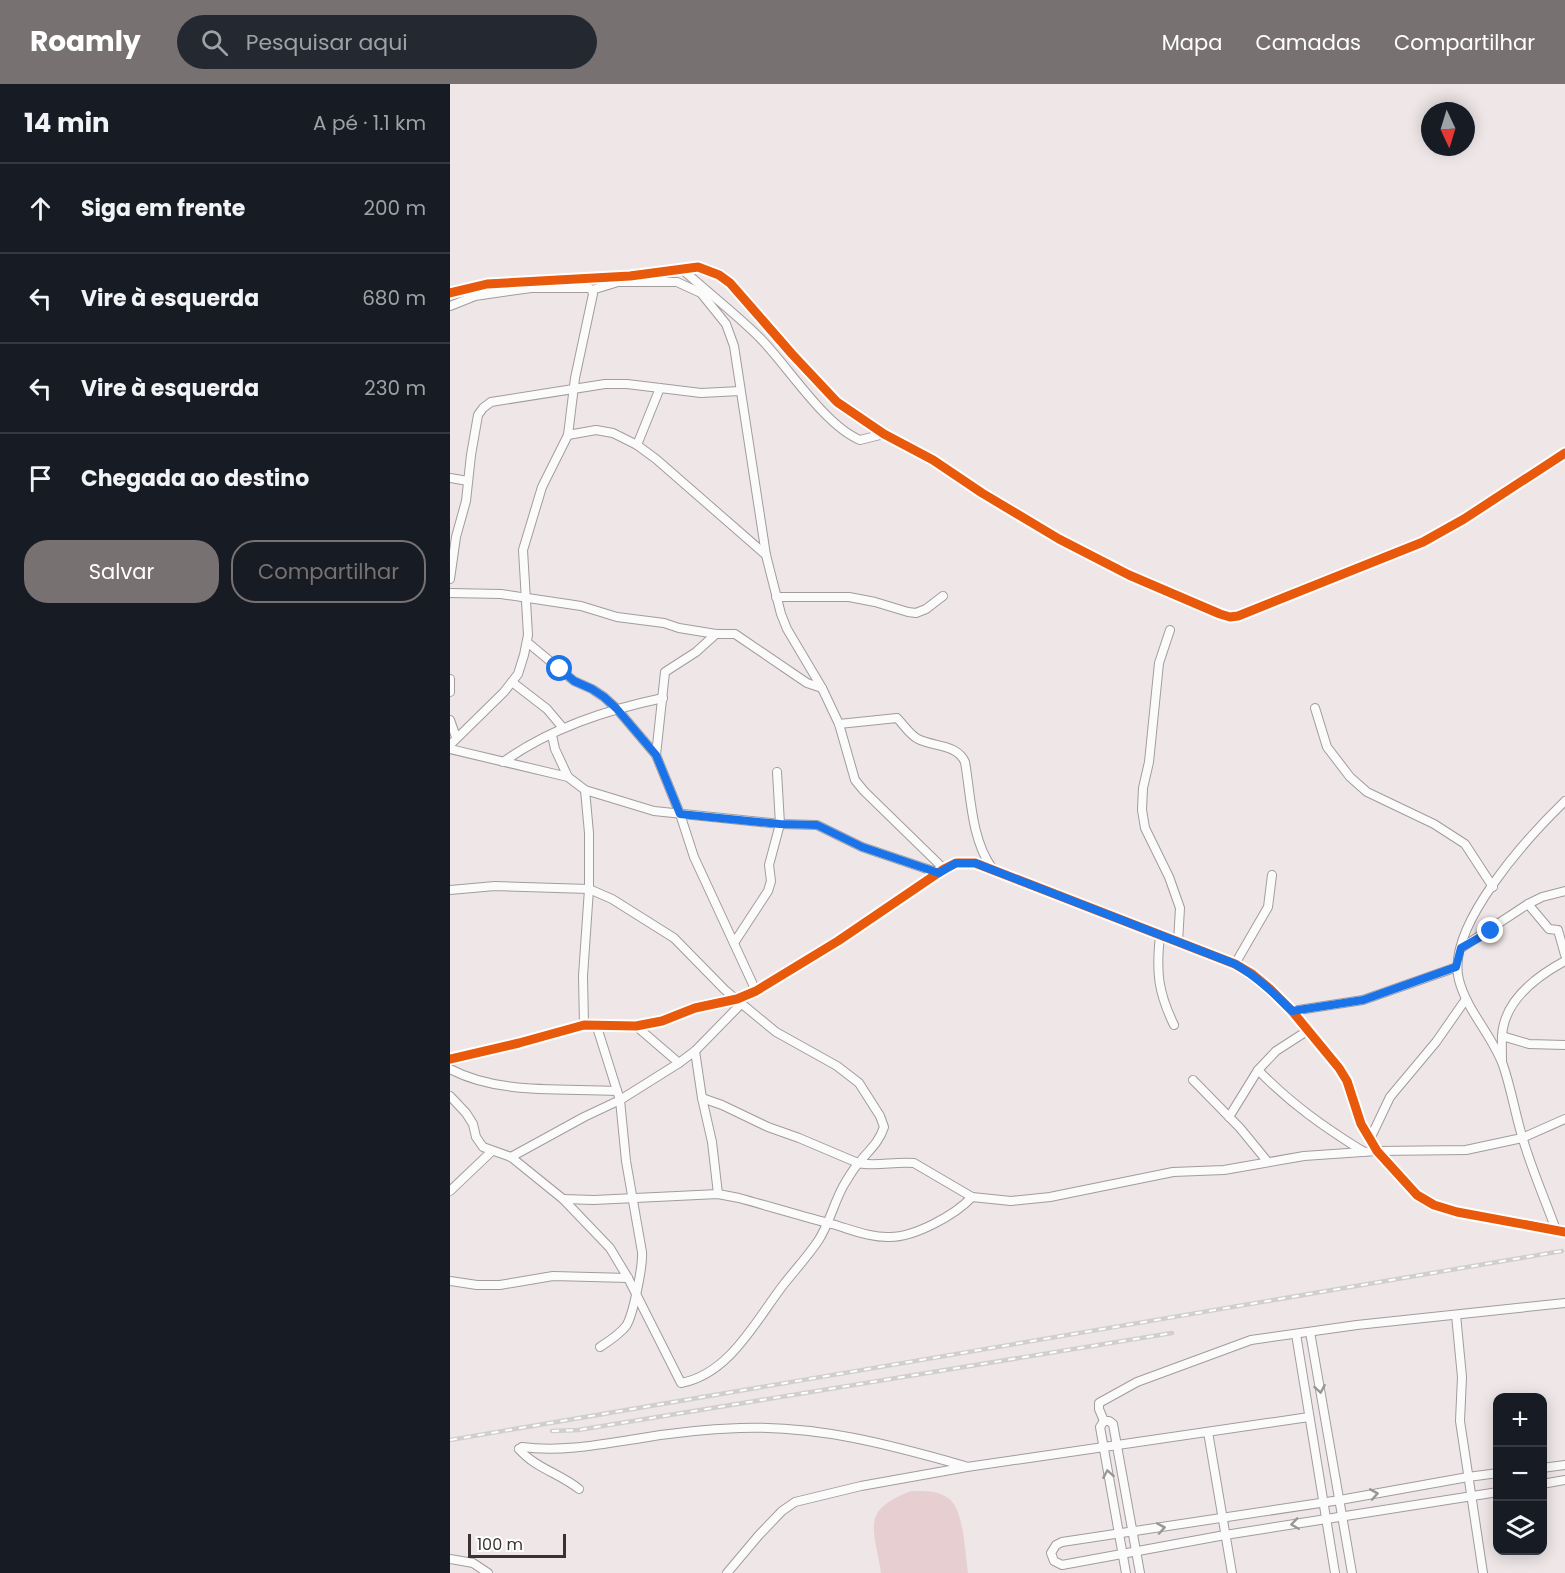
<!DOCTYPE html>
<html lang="pt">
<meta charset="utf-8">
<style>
body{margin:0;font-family:Poppins,sans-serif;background:#242831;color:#f1f3f6}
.controls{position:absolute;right:18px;bottom:18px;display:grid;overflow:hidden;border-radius:12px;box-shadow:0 3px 15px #0003}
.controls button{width:54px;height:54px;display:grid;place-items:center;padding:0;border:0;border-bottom:2px solid #363941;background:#171b24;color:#f1f3f6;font:30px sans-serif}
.compass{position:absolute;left:971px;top:18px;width:54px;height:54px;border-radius:50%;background:#171b24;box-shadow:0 3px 15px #0003;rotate:176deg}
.scale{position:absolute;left:18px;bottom:15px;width:98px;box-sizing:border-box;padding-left:6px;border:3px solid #383232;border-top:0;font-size:16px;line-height:21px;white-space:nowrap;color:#383232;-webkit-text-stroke:4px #fff;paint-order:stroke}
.stop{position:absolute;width:18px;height:18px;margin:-14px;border:4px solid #1a73e8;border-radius:50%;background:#fff}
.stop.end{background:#1a73e8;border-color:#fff;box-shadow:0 2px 6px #0008}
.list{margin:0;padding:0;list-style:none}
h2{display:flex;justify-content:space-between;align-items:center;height:78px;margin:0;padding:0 24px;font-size:26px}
h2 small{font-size:20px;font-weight:400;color:#9ea1a6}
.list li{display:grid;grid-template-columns:39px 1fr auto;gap:18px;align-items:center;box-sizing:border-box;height:90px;padding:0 24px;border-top:2px solid #363941}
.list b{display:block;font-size:22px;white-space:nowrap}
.list em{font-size:20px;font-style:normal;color:#9ea1a6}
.actions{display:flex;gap:12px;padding:18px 24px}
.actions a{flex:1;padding:14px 0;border:2px solid #787171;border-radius:24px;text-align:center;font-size:21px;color:#787171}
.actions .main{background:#787171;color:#fff}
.icon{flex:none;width:33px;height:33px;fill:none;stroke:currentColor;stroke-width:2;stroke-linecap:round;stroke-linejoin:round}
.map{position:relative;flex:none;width:1115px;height:1489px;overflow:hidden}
header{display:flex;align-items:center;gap:36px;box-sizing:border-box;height:84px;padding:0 30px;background:#787171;color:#fff}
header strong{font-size:28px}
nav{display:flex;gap:33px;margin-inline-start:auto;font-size:21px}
.search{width:420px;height:54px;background:#242831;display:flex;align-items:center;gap:15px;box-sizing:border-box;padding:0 21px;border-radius:33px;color:#9ea1a6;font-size:22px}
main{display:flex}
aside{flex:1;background:#171b24}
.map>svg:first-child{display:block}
.green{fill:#e7ced0}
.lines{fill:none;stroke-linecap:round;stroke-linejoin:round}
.minor-casing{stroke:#a29c9d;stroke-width:10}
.minor{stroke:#fcfbfb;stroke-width:8}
.rail-casing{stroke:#d1cece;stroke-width:4.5}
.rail{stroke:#fff;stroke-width:2;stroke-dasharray:7;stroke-linecap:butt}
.cycleway-casing{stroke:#fff;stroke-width:13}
.cycleway{stroke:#e8590c;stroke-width:9}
.oneway{stroke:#9a9696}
.route{stroke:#1a73e8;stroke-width:8}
</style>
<header>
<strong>Roamly</strong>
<div class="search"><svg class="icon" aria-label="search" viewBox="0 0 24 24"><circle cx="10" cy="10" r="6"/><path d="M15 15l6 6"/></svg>Pesquisar aqui</div>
<nav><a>Mapa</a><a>Camadas</a><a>Compartilhar</a></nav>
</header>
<main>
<aside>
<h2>14 min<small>A pé · 1.1 km</small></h2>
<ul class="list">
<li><svg class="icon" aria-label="ahead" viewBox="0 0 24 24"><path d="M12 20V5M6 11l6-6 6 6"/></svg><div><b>Siga em frente</b></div><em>200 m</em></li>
<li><svg class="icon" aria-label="left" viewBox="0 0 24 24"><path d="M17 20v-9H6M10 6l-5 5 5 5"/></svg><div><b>Vire à esquerda</b></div><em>680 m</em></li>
<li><svg class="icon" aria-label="left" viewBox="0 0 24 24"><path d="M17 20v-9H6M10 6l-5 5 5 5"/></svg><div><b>Vire à esquerda</b></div><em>230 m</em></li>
<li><svg class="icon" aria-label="arrive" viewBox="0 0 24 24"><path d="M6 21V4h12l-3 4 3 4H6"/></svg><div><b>Chegada ao destino</b></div></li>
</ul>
<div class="actions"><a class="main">Salvar</a><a>Compartilhar</a></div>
</aside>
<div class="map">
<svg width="1115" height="1489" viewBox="0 0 1115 1489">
<rect width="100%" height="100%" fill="#eee6e7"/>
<path class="green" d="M461,1407C474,1407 487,1406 498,1414C514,1424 515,1470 518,1489H431C424,1443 410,1427 461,1407Z"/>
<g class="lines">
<defs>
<g id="minor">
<path d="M232,185C257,208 285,229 309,253C337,281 374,341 410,356L434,350"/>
<polyline points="0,209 37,200 180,192 248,183 269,191 280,199 342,270 387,318 434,350 483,376 532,409 609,455 679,491 770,530 780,533 788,532 973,458 1014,435 1115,369"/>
<polyline points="0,222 25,212 81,204 139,204 142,206 168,198 227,198 251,209 276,240 284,262 316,471 331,530 337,545 372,604 389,640 405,696 414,707 494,785"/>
<polyline points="118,351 146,346 163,349 187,361 206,375 316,471"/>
<polyline points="187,361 210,304"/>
<polyline points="0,394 18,397"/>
<polyline points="0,495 6,453 16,417 21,371 28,331 33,324 41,318 155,300 177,300 251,309 290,307"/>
<polyline points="0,509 51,510 131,522 167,533 214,539 229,544 266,550 285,550 357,599 372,604"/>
<polyline points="326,513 399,513 425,518 458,528 466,529 476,525 493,512"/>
<polyline points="720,546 709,579 699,678 693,704 692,726 695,744 719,793 730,824 728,858"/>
<polyline points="77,558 124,597 142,605 154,613 166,624 206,671 230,730 244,773 306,907"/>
<polyline points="0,595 0,608"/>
<polyline points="62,598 97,625 113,644"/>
<polyline points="865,624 877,663 900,693 917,708 984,740 1015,760 1043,803"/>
<polyline points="0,636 6,653"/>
<path d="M389,640L447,634C454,641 459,650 468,655C484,663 507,660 515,678C521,712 521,755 542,784"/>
<polyline points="102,651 105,665 118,693 135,706 204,727 330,740 367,741 412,763 489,789"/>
<polyline points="0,661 54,608 68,590 74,571 78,551 73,466 92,403 118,351 125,294 143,210 142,206"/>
<polyline points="0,665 118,693"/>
<polyline points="206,671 215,588 246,568 266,550"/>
<path d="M53,678C101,644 156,626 213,614"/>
<path d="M0,806L45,802L139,805L162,815L224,854L275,906L326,948L387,982L409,999L430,1032L434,1043C429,1059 418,1067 408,1080C403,1085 399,1093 395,1099C384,1117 380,1139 368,1157C358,1172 345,1186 334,1200C306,1236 280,1290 231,1299L178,1194L160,1164L113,1115L61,1073L33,1063L26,1053L23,1040L16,1029L0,1012"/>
<polyline points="1078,820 1099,845 1108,846 1115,871"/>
<path d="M710,852C706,888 708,908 724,941"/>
<polyline points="284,859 318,807 321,797 319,781 330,740 327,688"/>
<polyline points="1011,864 1078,820 1092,813 1115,807"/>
<polyline points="785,880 818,823 822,791"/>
<polyline points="842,927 913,916 1007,883"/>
<path d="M146,940L170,1016L176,1077L192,1168C193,1182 183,1232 176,1242C169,1251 159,1257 150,1263"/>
<polyline points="134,941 133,892 139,805 139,749 135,706"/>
<polyline points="186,942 229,979"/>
<polyline points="1052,952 1079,960 1115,961"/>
<polyline points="245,967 252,1014 262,1058 268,1110"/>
<polyline points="0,975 69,959 134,941 186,942 212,937 245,924 287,915 306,907 388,857 494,785 506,779 525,779 785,880 802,890 820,905 842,927 889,984 897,997 911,1040 920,1055 927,1067 967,1111 984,1121 1007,1128 1115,1148"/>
<path d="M1052,977C1052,966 1051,954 1053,944C1059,912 1089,891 1115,877"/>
<path d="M0,985C49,1011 113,1004 167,1007"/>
<path d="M808,986C841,1020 874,1043 914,1068"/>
<polyline points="743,996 790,1044 817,1077"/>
<path d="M252,1014L272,1021L318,1043L349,1054L408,1079C426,1083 445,1077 464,1079L522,1113L561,1117L600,1113L723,1088L774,1086L854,1072L927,1067L1016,1066L1072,1054L1115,1035"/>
<polyline points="779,1033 808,986 826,967 857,947"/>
<polyline points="920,1055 940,1013 986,958 1016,915"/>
<polyline points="61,1073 134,1033 170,1016 229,979 245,967 292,919"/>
<polyline points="0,1107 42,1067"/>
<path d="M113,1115L144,1116L268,1110L289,1114C318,1122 348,1131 378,1139C398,1144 419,1154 440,1153C465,1153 505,1131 522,1113"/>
<path d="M1106,1146C1095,1115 1081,1084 1072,1052C1065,1029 1061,1004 1053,981C1042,951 1017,927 1009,896C995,843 1079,752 1115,717"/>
<polyline points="0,1197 27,1201 50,1201 103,1192 178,1194"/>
<polyline points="1006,1231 1012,1293 1010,1337 1033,1489"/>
<polyline points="860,1248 902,1489"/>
<polyline points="846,1250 885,1489"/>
<polyline points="654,1337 649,1325 649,1319 687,1298 801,1256 907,1241 1115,1219"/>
<polyline points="758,1348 782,1489"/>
<path d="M69,1365L72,1363C110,1368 148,1361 186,1355C220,1349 255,1345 290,1344C368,1341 441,1361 515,1382"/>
<path d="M69,1365C85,1384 111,1390 129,1405"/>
<polyline points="1092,1384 1115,1381"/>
<polyline points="1048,1389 1018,1393 890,1416 612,1458 606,1461 601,1469 604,1477 612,1481 775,1451 1048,1408"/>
<polyline points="1092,1400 1115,1396"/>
<polyline points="0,1475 23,1479 38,1489"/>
<polyline points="277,1489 309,1451 332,1427 345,1418 411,1402 517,1383 859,1333"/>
<polyline points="676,1489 650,1343 654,1337 659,1337 663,1340 690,1489"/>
</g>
</defs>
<use href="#minor" class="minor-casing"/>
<use href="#minor" class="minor"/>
<defs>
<g id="rail">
<polyline points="102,1347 128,1346 722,1249"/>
<polyline points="0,1356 1112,1167"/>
</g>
</defs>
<use href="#rail" class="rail-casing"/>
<use href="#rail" class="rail"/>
<defs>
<g id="cycleway">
<polyline points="0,209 37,200 180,192 248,183 269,191 280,199 342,270 387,318 434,350 483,376 532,409 609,455 679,491 770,530 780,533 788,532 973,458 1014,435 1115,369"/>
<polyline points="0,975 69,959 134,941 186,942 212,937 245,924 287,915 306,907 388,857 494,785 506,779 525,779 785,880 802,890 820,905 842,927 889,984 897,997 911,1040 920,1055 927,1067 967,1111 984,1121 1007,1128 1115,1148"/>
</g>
</defs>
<use href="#cycleway" class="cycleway-casing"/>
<use href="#cycleway" class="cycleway"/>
</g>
<defs><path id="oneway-chevron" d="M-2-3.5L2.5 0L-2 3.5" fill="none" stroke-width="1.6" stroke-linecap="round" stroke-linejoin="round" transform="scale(1.5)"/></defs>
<g class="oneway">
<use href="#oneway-chevron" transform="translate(870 1305) rotate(80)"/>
<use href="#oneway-chevron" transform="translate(658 1390) rotate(-100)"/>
<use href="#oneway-chevron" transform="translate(924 1410) rotate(-10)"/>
<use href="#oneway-chevron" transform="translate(845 1440) rotate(172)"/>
<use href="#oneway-chevron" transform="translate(711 1444) rotate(-10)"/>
</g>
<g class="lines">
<path class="route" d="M110,585L124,597L142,605L154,613L166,624L206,671L230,730L330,740L367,741L412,763L489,789L506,779H525L785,880C807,893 824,909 842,927L913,916L1006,883L1011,864L1041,847"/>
</g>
</svg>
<div class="controls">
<button>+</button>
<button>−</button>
<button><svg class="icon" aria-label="layers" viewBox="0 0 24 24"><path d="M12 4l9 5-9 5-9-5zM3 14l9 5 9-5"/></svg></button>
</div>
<svg class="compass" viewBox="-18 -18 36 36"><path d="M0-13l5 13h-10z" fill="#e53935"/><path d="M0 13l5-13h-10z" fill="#9ea1a6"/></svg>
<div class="scale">100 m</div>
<div class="stop" style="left:110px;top:585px"></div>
<div class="stop end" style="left:1041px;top:847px"></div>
</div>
</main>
